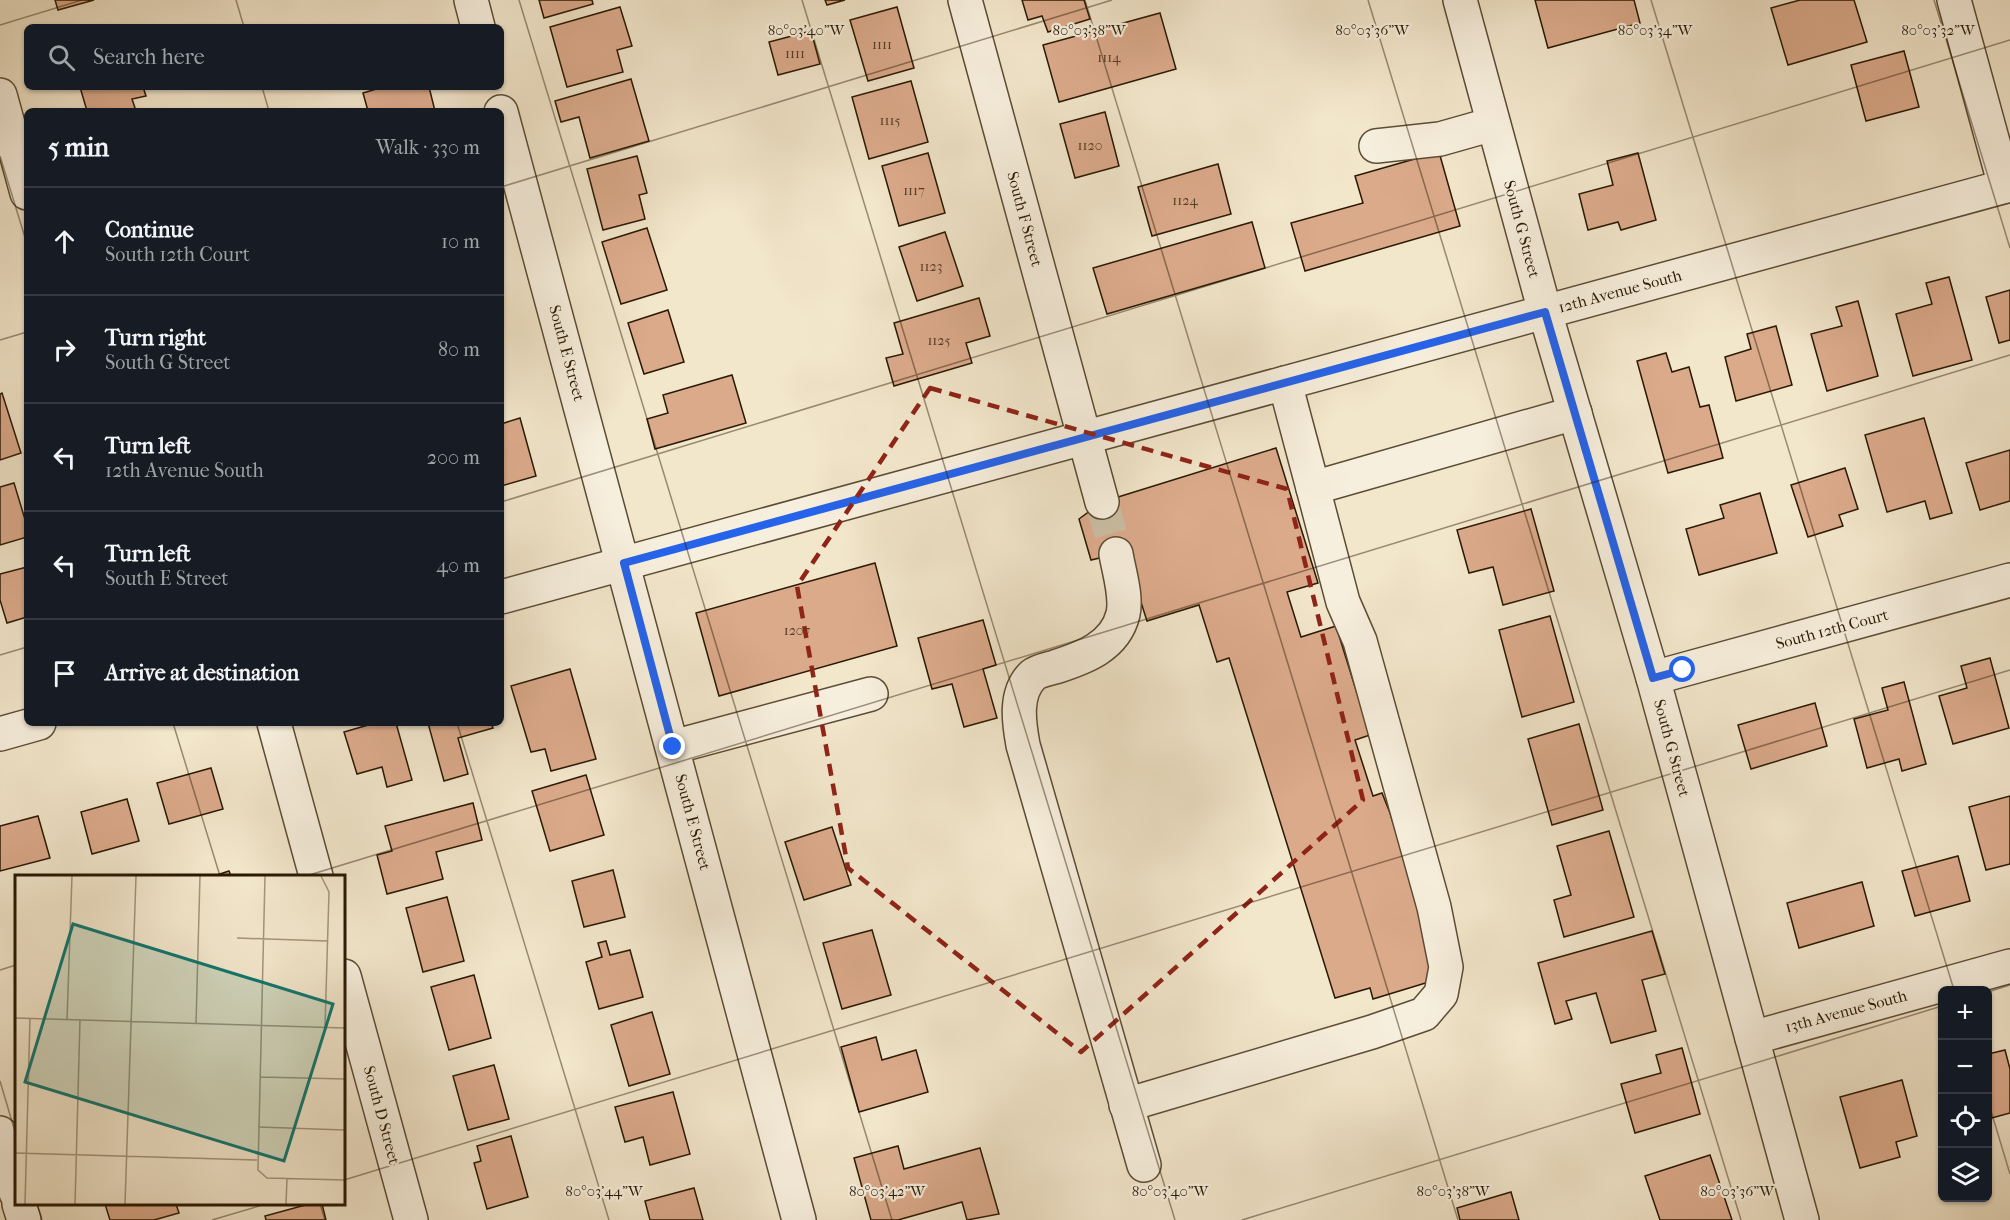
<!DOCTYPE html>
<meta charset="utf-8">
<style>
body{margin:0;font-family:"IM FELL French Canon",serif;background:#242831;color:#f1f3f6}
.controls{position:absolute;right:18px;bottom:18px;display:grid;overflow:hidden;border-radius:9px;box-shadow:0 2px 4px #0004}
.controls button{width:54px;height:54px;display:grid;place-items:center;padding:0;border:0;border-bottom:2px solid #363941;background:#171b24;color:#f1f3f6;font:30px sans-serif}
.stop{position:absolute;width:18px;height:18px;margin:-14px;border:4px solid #2563eb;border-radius:50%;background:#fff}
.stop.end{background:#2563eb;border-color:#fff;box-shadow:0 2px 6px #0008}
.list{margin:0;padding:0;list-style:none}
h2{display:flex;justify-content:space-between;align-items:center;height:78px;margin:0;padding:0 24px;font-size:26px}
h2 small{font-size:20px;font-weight:400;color:#9ea1a6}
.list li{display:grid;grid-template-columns:39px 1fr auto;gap:18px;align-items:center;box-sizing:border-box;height:108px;padding:0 24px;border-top:2px solid #363941}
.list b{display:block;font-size:22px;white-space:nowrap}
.list p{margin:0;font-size:20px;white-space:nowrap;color:#9ea1a6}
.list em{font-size:20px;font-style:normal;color:#9ea1a6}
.icon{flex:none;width:33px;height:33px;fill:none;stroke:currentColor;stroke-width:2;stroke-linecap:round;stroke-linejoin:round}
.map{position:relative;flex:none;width:2010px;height:1220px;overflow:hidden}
.search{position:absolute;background:#171b24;box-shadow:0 2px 4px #0004;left:24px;top:24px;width:480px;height:66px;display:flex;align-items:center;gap:15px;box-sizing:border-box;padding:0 21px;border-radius:9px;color:#9ea1a6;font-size:22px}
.panel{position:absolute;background:#171b24;box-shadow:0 2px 4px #0004;left:24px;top:108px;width:480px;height:618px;border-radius:9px}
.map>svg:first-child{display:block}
.building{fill:#dbaa8b;stroke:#291903;stroke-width:1.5}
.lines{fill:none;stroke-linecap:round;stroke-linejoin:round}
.minor-tunnel{stroke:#cabda3;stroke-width:33;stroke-dasharray:33 16;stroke-linecap:butt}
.minor-casing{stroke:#5b4c35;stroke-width:36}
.minor{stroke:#f7efdd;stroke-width:33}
.route{stroke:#2563eb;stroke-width:8}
.marked{fill:none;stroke:#8f2418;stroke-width:4.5;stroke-dasharray:12 8;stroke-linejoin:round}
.ticks{fill:none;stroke:#291903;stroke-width:1.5;stroke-opacity:0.45}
.labels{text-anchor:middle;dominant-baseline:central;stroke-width:4.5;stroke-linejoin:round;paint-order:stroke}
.number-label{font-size:14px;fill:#563d25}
.street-label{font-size:16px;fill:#291903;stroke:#f7efdd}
.inset-road{fill:none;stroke:#a2947b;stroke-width:1.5}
.view{fill:#0f766e;fill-opacity:0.15;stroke:#0f766e;stroke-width:3}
.inset-edge{fill:none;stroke:#291903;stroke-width:3}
.ticks-label{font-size:15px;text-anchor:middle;fill:#291903;stroke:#f7efdd;stroke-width:4.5;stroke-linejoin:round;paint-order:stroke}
</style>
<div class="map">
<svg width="2010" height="1220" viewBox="0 0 2010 1220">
<rect width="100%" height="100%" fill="#f2e6cb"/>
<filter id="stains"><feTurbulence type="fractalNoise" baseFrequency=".00333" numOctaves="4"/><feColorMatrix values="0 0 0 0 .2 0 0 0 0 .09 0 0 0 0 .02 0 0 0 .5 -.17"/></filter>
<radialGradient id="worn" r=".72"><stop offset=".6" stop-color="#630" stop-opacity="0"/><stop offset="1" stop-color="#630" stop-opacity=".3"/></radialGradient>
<g class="building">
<polygon points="55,0 94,0 58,10"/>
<polygon points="539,0 592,0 593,4 544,18"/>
<polygon points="825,0 845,0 827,5"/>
<polygon points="1022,0 1084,0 1090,19 1048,32 1042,16 1028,20"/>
<polygon points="1535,0 1634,0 1640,23 1548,48"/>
<polygon points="1800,0 1854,0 1867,42 1788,65 1771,8"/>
<polygon points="620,7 632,46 617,50 623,72 567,87 550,27"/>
<polygon points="897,7 914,68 868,81 850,20"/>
<polygon points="1160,13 1176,69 1059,102 1043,45"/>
<polygon points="811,31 820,64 778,75 769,42"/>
<polygon points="1904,51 1919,107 1866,121 1851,65"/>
<polygon points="631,79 649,141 590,158 579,117 561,122 555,101"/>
<polygon points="911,81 928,142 869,159 852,97"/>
<polygon points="80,87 143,87 146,96 132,99 136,111 87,111"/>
<polygon points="383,87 429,87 435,111 368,111 363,93"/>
<polygon points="1105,112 1119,166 1075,178 1060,124"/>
<polygon points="1439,152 1460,226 1305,271 1291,223 1363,203 1355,176"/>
<polygon points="928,153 945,213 899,226 882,166"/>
<polygon points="1638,153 1656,220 1621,230 1618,222 1588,230 1579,194 1613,185 1607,161"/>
<polygon points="637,156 647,193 639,195 645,219 603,230 587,169"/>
<polygon points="1218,164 1231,214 1152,236 1138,187"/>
<polygon points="1252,222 1265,268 1107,314 1093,268"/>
<polygon points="647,228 667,290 621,304 602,242"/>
<polygon points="945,232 963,286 917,301 899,247"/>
<polygon points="1949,277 1972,360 1913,376 1896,314 1932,304 1926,283"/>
<polygon points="2010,290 2010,340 1999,343 1986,297"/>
<polygon points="979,298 990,336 966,343 972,363 894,386 886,358 903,354 894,323"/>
<polygon points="1858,301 1878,376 1827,391 1811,334 1842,326 1836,307"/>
<polygon points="668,310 684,362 644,374 628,323"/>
<polygon points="1776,326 1792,385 1736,401 1725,357 1751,349 1747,334"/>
<polygon points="1666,353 1672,372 1689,367 1700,407 1709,405 1723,458 1668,473 1637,361"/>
<polygon points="732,375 746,423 655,449 647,419 668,413 663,395"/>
<polygon points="2,393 21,453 0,460 0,394"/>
<polygon points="520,418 536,476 501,486 501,424"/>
<polygon points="1924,418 1952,513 1930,519 1925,501 1887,512 1865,435"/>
<polygon points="1276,448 1318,583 1287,592 1301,637 1336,626 1370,735 1355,740 1373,796 1382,793 1390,813 1442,978 1373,999 1370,988 1335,998 1229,658 1217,662 1199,605 1147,621 1125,552 1091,560 1079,519 1102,502"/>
<polygon points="2010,450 2010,501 1980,510 1966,463"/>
<polygon points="1845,468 1858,509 1839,515 1843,526 1808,537 1791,485"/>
<polygon points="14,483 27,526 27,537 0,545 0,487"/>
<polygon points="1760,493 1777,553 1699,575 1686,529 1724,518 1720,505"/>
<polygon points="1531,509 1554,591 1503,605 1493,567 1469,573 1457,530"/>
<polygon points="875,563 897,646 719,696 696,613"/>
<polygon points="27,567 27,617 7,623 0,600 0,574"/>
<polygon points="1550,616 1574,702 1522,717 1499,630"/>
<polygon points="983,620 996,665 983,669 997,718 964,727 952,684 932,689 918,638"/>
<polygon points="1990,658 2009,728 1953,744 1939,696 1967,688 1961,666"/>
<polygon points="570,669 596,759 551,771 545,749 531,752 511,686"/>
<polygon points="1904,682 1926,764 1902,771 1899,759 1867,768 1854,719 1888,710 1882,688"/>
<polygon points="1815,703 1827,746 1751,769 1738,725"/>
<polygon points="375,723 396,723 412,780 387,787 382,767 357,774 344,732"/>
<polygon points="428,723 491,723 493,728 458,738 468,774 444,781"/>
<polygon points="1579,724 1603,810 1552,825 1528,739"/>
<polygon points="211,768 223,809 169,824 157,783"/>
<polygon points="586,775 604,835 550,851 532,791"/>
<polygon points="2010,796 2010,864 1986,870 1969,807"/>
<polygon points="127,799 139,841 92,854 81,812"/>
<polygon points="473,803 482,840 436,852 443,879 387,894 377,855 392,851 385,826"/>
<polygon points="38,816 50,858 0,871 0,826"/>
<polygon points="832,827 851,885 804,900 785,842"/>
<polygon points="1609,831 1634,917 1564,937 1554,900 1571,895 1557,846"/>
<polygon points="1958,856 1970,901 1915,916 1902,871"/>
<polygon points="613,870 625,917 584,927 572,881"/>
<polygon points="229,871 231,876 214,876"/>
<polygon points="1862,882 1874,926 1799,948 1787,903"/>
<polygon points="447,897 464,961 423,972 406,908"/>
<polygon points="872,930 891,995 842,1009 823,943"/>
<polygon points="1652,931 1665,974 1642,980 1656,1031 1611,1043 1596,993 1566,1001 1572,1019 1555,1024 1538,963"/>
<polygon points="606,941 610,955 630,950 643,997 599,1009 586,962 602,957 598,943"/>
<polygon points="474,975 491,1038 449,1050 431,987"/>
<polygon points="652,1012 670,1074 629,1086 611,1025"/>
<polygon points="876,1037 882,1060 916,1050 928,1092 859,1112 841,1047"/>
<polygon points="1682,1048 1700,1114 1635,1133 1621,1084 1661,1073 1656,1055"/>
<polygon points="2005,1050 2010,1069 2010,1113 1988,1119 1988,1054"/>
<polygon points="494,1065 509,1119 468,1130 453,1076"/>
<polygon points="1902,1080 1917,1136 1896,1142 1900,1157 1860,1168 1840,1097"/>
<polygon points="673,1092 690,1154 650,1165 643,1137 625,1142 615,1107"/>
<polygon points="511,1136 528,1197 487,1209 474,1163 481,1161 477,1146"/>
<polygon points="898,1146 904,1169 980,1148 999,1214 967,1220 962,1202 898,1220 871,1220 854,1158"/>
<polygon points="1710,1155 1732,1220 1660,1220 1645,1176"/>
<polygon points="694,1188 703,1220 650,1220 645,1201"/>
<polygon points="1511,1192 1519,1220 1460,1220 1457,1208"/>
<polygon points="105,1204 176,1204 179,1213 154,1220 110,1220"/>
<polygon points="309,1204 322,1204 326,1220 266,1220 265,1216"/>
</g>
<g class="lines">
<polyline class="minor-tunnel" points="1102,502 1116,554"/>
<defs>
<g id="minor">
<polyline points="471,0 478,27"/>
<polyline points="965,0 1102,502"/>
<polyline points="1460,0 1545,312 1653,678 1802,1220"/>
<polyline points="1954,0 2005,186"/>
<polyline points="0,95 27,193"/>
<polyline points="501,112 799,1220"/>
<polyline points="1376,146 1440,139 1493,124"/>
<polyline points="1285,383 1313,488 1575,413"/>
<path d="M1116,554C1119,572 1127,596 1123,614C1115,647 1083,658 1055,667C1048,669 1038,671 1033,675C1014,693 1019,723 1023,745L1144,1165"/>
<polyline points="501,597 2010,185"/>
<polyline points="1653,678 2010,580"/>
<polyline points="274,723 316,876"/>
<polyline points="0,734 39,723"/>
<polyline points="673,747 871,694"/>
<polyline points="344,976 411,1220"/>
<polyline points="1752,1038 2010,966"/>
<polyline points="1126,1105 1372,1032 1424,1014 1441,994 1446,967 1434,907 1360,641 1343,602 1313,488"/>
<polyline points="0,1133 16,1193"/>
<polyline points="19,1204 24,1220"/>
</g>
</defs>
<use href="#minor" class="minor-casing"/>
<use href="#minor" class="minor"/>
</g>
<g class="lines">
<polyline class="route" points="673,747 624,563 1545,312 1653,678 1683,670"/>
</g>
<path class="marked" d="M930,388L1287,489L1363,800L1081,1052L848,868L797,586Z"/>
<path class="ticks" d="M236,0L244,27M519,0L892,1220M802,0L1175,1220M1085,0L1458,1220M1368,0L1741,1220M1651,0L1954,990M1934,0L2010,248M0,25L82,0M262,87L269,111M0,156L27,244M501,187L1112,0M0,340L27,332M501,502L2010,40M0,655L27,647M173,723L220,876M457,723L609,1220M306,876L2010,355M0,970L16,965M1988,992L2010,985M0,1081L16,1135M1988,1101L2010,1174M344,1180L2010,670M37,1204L42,1220M320,1204L325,1220M212,1220L266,1204M1242,1220L1942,1006"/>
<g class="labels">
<g class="number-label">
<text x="882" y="44">1111</text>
<text x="795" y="53">1111</text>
<text x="1109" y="57">1114</text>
<text x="890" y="120">1115</text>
<text x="1090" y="145">1120</text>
<text x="914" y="190">1117</text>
<text x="1185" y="200">1124</text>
<text x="931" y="266">1123</text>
<text x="939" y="340">1125</text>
<text x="797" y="630">1207</text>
</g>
<g class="street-label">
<text transform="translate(1025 219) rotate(75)">South F Street</text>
<text transform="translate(1522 229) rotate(75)">South G Street</text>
<text transform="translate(1620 291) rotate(-15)">12th Avenue South</text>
<text transform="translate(567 353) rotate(75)">South E Street</text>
<text transform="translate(1832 629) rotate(-15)">South 12th Court</text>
<text transform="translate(1672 748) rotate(75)">South G Street</text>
<text transform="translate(693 822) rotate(75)">South E Street</text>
<text transform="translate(1846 1011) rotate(-15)">13th Avenue South</text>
<text transform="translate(382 1115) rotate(75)">South D Street</text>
</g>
</g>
<g transform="translate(15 875)">
<rect width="330" height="330" fill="#f2e6cb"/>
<path class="inset-road" d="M250,1L243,295L252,303L330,305M306,1L314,17L310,152M222,63L312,66M0,143L330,153M52,145L57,1M181,149L185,1M245,202L330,204M243,252L330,255M0,278L242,285M10,329L15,143M60,329L65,145M110,329L121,1M271,329L272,303"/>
<path class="view" d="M58,49L318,129L269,286L10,207Z"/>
<rect width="330" height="330" class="inset-edge"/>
</g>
<g class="ticks-label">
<text x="806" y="35">80°03'40"W</text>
<text x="1089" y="35">80°03'38"W</text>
<text x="1372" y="35">80°03'36"W</text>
<text x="1655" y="35">80°03'34"W</text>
<text x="1938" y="35">80°03'32"W</text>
<text x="604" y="1196">80°03'44"W</text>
<text x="887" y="1196">80°03'42"W</text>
<text x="1170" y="1196">80°03'40"W</text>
<text x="1453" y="1196">80°03'38"W</text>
<text x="1737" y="1196">80°03'36"W</text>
</g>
<rect width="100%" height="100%" filter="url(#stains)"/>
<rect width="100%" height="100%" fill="url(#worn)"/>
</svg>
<div class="controls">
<button>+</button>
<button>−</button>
<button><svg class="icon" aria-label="locate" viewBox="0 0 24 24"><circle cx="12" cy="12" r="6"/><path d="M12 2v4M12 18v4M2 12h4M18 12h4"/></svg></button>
<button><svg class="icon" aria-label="layers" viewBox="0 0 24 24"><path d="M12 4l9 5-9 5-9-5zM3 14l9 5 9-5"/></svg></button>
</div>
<div class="stop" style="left:1683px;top:670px"></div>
<div class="stop end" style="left:673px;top:747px"></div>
<div class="search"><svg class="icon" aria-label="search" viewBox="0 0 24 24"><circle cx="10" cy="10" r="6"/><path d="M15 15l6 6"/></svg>Search here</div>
<section class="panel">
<h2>5 min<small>Walk · 330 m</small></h2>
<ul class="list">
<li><svg class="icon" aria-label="ahead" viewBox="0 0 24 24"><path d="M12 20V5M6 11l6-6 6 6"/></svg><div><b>Continue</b><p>South 12th Court</p></div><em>10 m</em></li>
<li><svg class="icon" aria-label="right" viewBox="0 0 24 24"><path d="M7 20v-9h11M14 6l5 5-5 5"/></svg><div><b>Turn right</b><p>South G Street</p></div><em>80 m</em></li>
<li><svg class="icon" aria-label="left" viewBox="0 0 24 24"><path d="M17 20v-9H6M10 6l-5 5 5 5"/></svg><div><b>Turn left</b><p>12th Avenue South</p></div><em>200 m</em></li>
<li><svg class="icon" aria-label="left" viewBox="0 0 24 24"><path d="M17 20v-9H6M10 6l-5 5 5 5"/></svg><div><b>Turn left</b><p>South E Street</p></div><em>40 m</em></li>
<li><svg class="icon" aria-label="arrive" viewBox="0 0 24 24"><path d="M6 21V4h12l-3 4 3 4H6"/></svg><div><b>Arrive at destination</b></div></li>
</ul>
</section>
</div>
